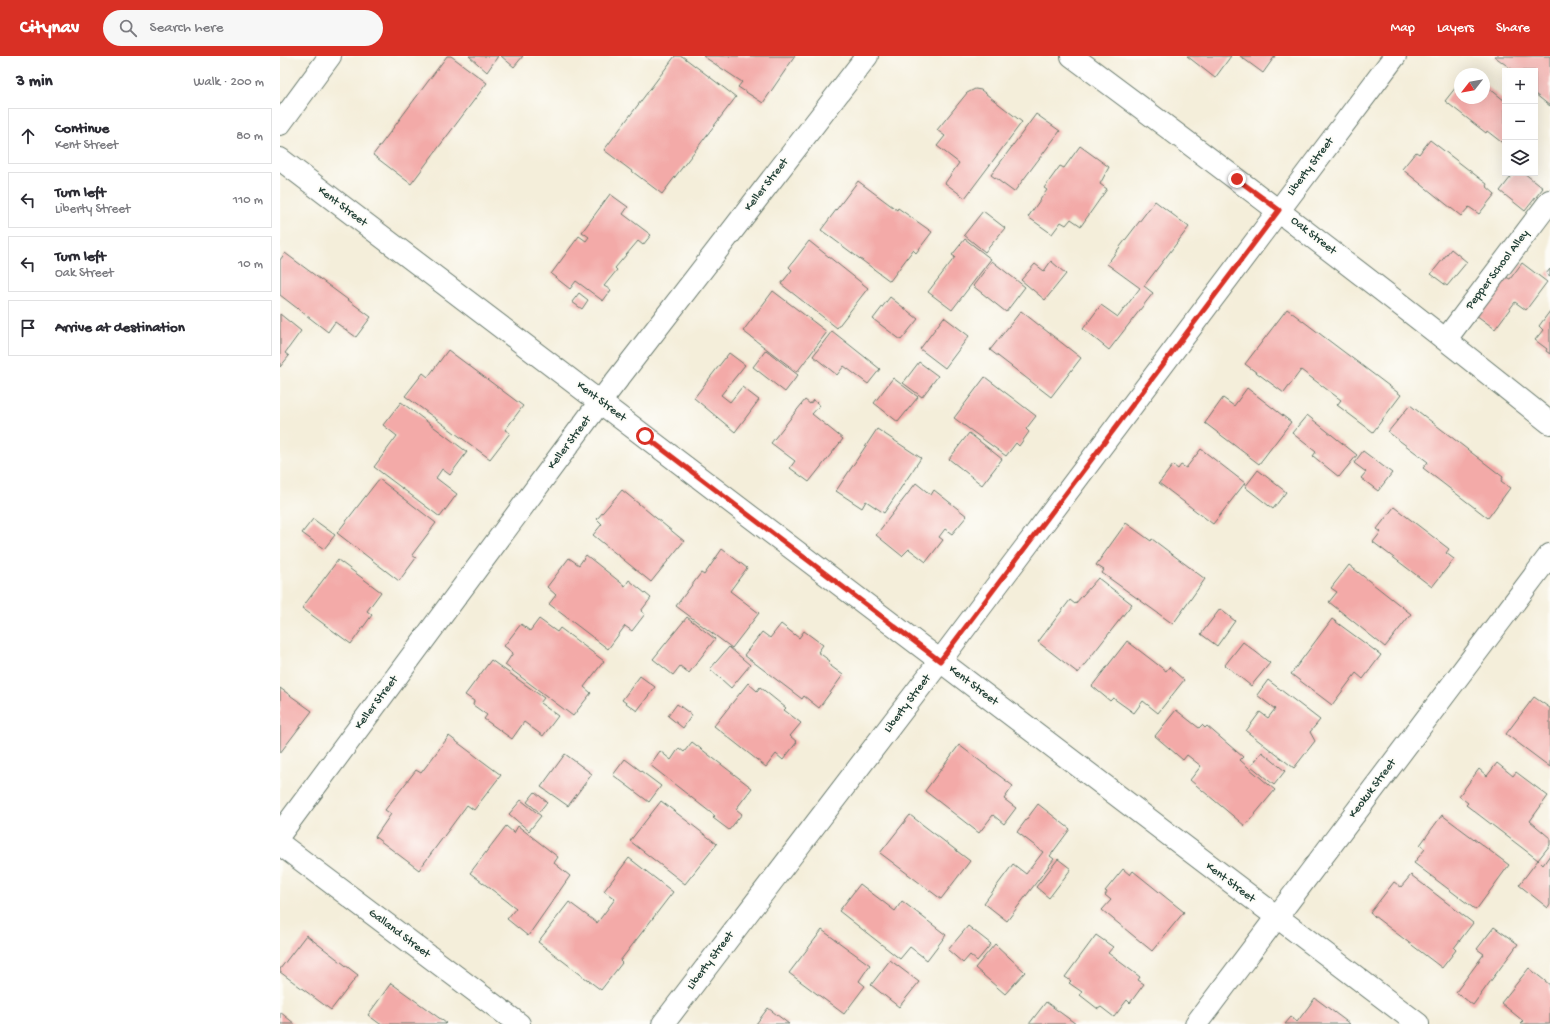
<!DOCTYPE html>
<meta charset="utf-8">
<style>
body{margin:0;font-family:"Gochi Hand",sans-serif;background:#f7f7f7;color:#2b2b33}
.controls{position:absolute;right:12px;top:12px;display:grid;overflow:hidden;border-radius:0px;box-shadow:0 4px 16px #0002}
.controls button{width:36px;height:36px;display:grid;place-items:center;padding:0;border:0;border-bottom:1px solid #e1e1e2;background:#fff;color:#2b2b33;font:20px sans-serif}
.compass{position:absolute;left:1174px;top:12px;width:36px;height:36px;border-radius:50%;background:#fff;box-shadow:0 4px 16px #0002;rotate:239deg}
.stop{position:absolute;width:12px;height:12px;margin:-9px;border:3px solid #d93025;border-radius:50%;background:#fff}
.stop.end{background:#d93025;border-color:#fff;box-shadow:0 1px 4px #0008}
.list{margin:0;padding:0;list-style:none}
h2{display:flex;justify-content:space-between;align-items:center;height:52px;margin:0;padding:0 16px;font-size:17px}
h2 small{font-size:13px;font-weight:400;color:#7c7c81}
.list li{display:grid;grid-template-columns:26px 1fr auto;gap:12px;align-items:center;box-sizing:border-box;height:56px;margin:0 8px 8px;padding:0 8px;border:1px solid #e1e1e2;border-radius:0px}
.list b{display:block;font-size:15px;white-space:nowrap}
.list p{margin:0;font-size:13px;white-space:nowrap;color:#7c7c81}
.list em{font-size:13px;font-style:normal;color:#7c7c81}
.icon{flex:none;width:22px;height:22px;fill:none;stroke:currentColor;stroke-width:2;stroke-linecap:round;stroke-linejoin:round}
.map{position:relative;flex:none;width:1270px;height:968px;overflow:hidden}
header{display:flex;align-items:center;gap:24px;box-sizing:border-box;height:56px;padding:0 20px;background:#d93025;color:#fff}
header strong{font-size:19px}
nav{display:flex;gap:22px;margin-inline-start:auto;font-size:14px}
.search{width:280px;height:36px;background:#f7f7f7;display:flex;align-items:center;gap:10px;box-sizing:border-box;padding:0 14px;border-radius:22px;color:#7c7c81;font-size:15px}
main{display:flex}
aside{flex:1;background:#fff}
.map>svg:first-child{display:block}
.building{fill:#f3aaa8}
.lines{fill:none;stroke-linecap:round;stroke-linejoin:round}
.minor-casing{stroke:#6a7b6e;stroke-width:24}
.minor{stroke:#fff;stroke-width:22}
.route{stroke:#d93025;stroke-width:5}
.labels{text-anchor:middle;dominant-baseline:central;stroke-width:4;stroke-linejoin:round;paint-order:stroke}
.street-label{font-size:12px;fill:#1f3d34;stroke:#fdfcf7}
</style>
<header>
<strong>Citynav</strong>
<div class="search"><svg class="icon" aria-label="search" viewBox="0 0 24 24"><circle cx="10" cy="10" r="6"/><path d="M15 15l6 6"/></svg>Search here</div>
<nav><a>Map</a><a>Layers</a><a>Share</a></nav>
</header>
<main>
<aside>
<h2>3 min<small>Walk · 200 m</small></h2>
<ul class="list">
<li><svg class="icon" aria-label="ahead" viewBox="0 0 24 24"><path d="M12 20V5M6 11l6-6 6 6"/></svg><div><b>Continue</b><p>Kent Street</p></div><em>80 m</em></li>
<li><svg class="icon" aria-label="left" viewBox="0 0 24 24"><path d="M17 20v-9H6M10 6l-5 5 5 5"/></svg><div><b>Turn left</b><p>Liberty Street</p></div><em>110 m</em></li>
<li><svg class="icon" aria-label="left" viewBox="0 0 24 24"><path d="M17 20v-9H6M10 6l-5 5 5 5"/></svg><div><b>Turn left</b><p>Oak Street</p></div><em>10 m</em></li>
<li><svg class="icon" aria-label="arrive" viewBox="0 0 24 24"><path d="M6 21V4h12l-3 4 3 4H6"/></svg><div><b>Arrive at destination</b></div></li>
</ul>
</aside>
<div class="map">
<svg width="1270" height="968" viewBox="0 0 1270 968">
<rect width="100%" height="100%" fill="#fdfcf7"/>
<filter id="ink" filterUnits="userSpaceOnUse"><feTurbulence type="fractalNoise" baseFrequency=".025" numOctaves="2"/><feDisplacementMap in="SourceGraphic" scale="8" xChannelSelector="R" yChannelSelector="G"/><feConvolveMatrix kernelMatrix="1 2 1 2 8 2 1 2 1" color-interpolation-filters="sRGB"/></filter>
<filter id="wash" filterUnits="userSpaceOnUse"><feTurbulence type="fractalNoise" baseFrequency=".012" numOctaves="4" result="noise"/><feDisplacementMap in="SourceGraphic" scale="16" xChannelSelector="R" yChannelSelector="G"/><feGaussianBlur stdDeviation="0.9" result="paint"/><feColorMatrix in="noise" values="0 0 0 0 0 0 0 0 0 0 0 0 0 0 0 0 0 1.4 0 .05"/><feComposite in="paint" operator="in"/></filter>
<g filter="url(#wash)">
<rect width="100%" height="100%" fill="#f4eeda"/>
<g id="blocks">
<g class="building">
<polygon points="167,0 171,0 207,27 131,128 93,99"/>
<polygon points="189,0 218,0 207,16"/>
<polygon points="221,0 243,0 234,11"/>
<polygon points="395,0 402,0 456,41 382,138 324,94"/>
<polygon points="423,0 515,0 483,47 458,31 462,26"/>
<polygon points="907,0 951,0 935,22"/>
<polygon points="960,0 995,0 983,17"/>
<polygon points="1214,0 1270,0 1270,50 1255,38 1255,15 1234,15"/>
<polygon points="1180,26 1180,42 1204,42 1204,28 1225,45 1225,89 1207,75 1206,77 1165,45"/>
<polygon points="695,33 701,34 742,66 685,142 665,127 679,107 657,90 665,80 657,74 687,37"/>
<polygon points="756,58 780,75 734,136 711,119"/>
<polygon points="1150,84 1207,128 1206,130 1215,138 1199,158 1189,151 1181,160 1122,113 1136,96 1139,98"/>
<polygon points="800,90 829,111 820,128 827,133 801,170 791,163 786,169 781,166 772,178 748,161 767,134 764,132 780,110 784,112"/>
<polygon points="1234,117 1244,117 1263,132 1245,155 1220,135"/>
<polygon points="578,125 617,154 618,152 652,176 636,197 633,194 610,225 541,174"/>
<polygon points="330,138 348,151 343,158 371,179 363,189 358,185 335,212 337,214 324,230 331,234 323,245 296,225 290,233 271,218 299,180 306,185 309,181 302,176"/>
<polygon points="875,145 909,171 864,230 873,237 829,294 803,273 821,249 838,261 860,232 827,208"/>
<polygon points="703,155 725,172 705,196 684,179"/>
<polygon points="685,183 711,203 672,254 648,236 675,201 672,199"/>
<polygon points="529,185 588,232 557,272 501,228 512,214 509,211"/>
<polygon points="1171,193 1187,206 1167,230 1151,218"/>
<polygon points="5,197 91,261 76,281 55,266 48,276 0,239 0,204"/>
<polygon points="712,205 745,231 726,256 693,230"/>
<polygon points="771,205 786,218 765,244 741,224 755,208 764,215"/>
<polygon points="1242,207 1267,226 1246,254 1235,246 1215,273 1196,259 1226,221 1230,223"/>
<polygon points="1270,213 1270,221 1266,218"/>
<polygon points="493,235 547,276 517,316 463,275"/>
<polygon points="299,237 308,244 302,253 292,246"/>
<polygon points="610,241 638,263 621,284 593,263"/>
<polygon points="1007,253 1121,339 1093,376 1057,349 1061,344 1021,314 1004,337 965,308"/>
<polygon points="741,255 801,302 771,341 710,294"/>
<polygon points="1270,255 1270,298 1266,295 1267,293 1255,284 1263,274 1259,270"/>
<polygon points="0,258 21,275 5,297 9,300 0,311"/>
<polygon points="664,261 689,280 665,312 640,293"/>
<polygon points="552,275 600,313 588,328 564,310 557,319 533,300"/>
<polygon points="168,294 243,350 225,374 230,377 210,403 125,340 143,317 148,321"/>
<polygon points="486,294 518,319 505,336 473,311"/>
<polygon points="449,297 465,309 441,339 450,346 462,331 479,344 455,376 414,342"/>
<polygon points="639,306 658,320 642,341 623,327"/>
<polygon points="705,321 756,360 746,373 749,376 739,390 736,387 726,400 674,362"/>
<polygon points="613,322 638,341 618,366 594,347"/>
<polygon points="967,332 1011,366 979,408 925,367 943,342 954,350"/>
<polygon points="525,344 530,348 533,344 540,349 532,358 563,383 529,426 510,412 515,405 491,387"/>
<polygon points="121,346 187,396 170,419 162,413 156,422 177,438 160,461 94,411 117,380 103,369"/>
<polygon points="1130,349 1223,421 1221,425 1230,432 1208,462 1143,412 1148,406 1108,376"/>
<polygon points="1027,359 1077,399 1059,421 1033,400 1036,396 1012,377"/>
<polygon points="597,373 641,402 604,457 586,445 582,452 556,435"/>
<polygon points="689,377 722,403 702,429 669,403"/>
<polygon points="921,393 965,427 933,468 879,427 893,409 898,413 901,409 906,412"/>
<polygon points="1083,395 1112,417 1098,435 1081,422 1086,416 1074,407"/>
<polygon points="978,414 1006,436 993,453 965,431"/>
<polygon points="99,423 156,467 132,499 136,502 119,525 57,477"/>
<polygon points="636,427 651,439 654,434 687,460 672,478 665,473 659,481 663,484 646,506 629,493 622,500 596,479"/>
<polygon points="342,434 404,485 371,526 313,479 322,468 317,463"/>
<polygon points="1114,451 1169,493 1166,497 1174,503 1152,531 1093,486 1101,476 1097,473"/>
<polygon points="33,463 55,479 44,493 22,477"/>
<polygon points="846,467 871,485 872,483 925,523 893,568 822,517 824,514 816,509"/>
<polygon points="442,493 467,512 450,535 479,557 452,592 396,550 421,517 424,519"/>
<polygon points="306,499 345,530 349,524 371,542 361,555 365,558 352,575 345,570 328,593 269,548 276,539 267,531 289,502 299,509"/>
<polygon points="58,504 101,536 87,555 92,559 71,588 22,552"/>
<polygon points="1069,509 1131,558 1105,591 1049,546 1057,536 1051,532"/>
<polygon points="818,522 852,548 798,617 758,586 790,544 795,548"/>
<polygon points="940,553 955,565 937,590 921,578"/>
<polygon points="407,561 435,583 409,617 400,610 393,619 373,603"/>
<polygon points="259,563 277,576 280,572 324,605 304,631 311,637 293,660 225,609 233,597 224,590 241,568 250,575"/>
<polygon points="1052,563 1101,599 1083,623 1076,617 1052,649 1011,618"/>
<polygon points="501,568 519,582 524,575 543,589 538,596 550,605 548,608 563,619 539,652 524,640 522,643 464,599 482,576 490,582"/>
<polygon points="847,585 886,615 889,611 904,624 878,657 863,645 854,657 833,642 830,645 812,630"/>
<polygon points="963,586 990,607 971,630 945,609"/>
<polygon points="449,591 470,609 451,632 430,613"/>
<polygon points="211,604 264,642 260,647 278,660 263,680 244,666 232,683 204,663 207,659 193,649 194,645 185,639"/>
<polygon points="360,620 375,631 357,655 342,644"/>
<polygon points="988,624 1040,664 1030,676 1035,685 1014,712 966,675 980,656 988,662 995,653 977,639"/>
<polygon points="468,627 477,635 480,631 506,652 504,654 521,667 510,680 517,686 503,704 496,698 486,711 434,670"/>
<polygon points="0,632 32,655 0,697"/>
<polygon points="1254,641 1270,652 1270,711 1226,678"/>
<polygon points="397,648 412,659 403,672 388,660"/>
<polygon points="896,654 919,672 922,669 925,672 927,670 963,701 960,704 969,712 995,734 965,770 910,724 921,710 907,699 903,704 875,680"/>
<polygon points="169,680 221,719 194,754 187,749 139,814 95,781 111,758 105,754 136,714 141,717"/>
<polygon points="412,686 472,732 456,753 462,758 449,774 433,762 435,760 370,709 380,695 391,704 399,692 404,696"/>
<polygon points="679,689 733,730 724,743 736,752 724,768 713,759 699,777 645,735"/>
<polygon points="982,696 1005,715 994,729 971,710"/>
<polygon points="285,698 312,718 288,750 261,731"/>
<polygon points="345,703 381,730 369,746 333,719"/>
<polygon points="1217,707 1233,720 1236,716 1268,740 1250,765 1270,782 1270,789 1258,804 1186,749 1188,747 1179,740 1199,713 1207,720"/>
<polygon points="255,736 267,746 259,756 247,746"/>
<polygon points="241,744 261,760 249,775 229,758"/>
<polygon points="381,745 437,788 405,828 350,785"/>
<polygon points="758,748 790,773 770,800 774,803 727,865 704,847 733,808 746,818 763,796 737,776"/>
<polygon points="630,759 690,805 661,843 600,797"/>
<polygon points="1162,759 1229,809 1196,854 1134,807 1145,793 1140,789"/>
<polygon points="226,770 234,777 238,770 278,801 274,807 290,820 248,880 227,863 236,852 190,817"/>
<polygon points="1270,799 1270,849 1268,852 1239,829 1258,804 1263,809"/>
<polygon points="349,802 393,836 340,905 342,907 321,934 258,886 289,846 317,867 335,843 324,835"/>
<polygon points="778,803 791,813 769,842 756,831"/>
<polygon points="843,813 850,819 853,815 904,856 872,895 822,854 831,844 825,839 827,836 825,835"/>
<polygon points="1131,819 1193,867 1174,892 1176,894 1162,912 1090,857 1114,826 1121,831"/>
<polygon points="580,828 615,855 622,845 666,879 647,904 630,891 620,903 559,855"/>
<polygon points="688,870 711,888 697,905 690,899 683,907 668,894"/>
<polygon points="1214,871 1238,888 1193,949 1176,936 1204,898 1197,893"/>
<polygon points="542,874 590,909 579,925 585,930 564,958 509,917"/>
<polygon points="26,879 78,919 51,954 0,916 0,913"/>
<polygon points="816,879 833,891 828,897 860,921 858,924 864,928 850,947 847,944 834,961 821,951 818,953 800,939 802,936 789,927 791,925 785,921"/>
<polygon points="715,888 745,916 725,938 695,912"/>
<polygon points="610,904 639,926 619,951 591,929"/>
<polygon points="1249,912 1270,929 1270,968 1240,968 1243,965 1221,947"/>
<polygon points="111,927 166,967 165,968 100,968 88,959"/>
<polygon points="1035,942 1070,968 1005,968 1011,961 1017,966"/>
<polygon points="766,946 796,968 749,968"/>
<polygon points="488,952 509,968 476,968"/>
<polygon points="0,956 15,968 0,968"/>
</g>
</g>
</g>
<g filter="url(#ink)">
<use href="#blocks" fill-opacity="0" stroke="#6a7b6e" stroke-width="1"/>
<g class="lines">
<defs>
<g id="minor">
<path d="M792,0C953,120 1114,241 1270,367"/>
<polyline points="0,68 50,0"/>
<polyline points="0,103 1138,968"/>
<polyline points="1166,283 1270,145"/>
<polyline points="0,778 320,346 587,0"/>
<polyline points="0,788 239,968"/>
<polyline points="383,968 660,605 1115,0"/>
<polyline points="916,968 1270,499"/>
</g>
</defs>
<use href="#minor" class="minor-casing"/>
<use href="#minor" class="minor"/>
</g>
</g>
<g class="lines" filter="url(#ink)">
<polyline class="route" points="365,380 660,605 999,154 957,123"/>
</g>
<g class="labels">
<g class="street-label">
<text transform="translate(1031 111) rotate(-53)">Liberty Street</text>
<text transform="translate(487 129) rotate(-52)">Keller Street</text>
<text transform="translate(62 151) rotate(37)">Kent Street</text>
<text transform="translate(1033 180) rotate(38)">Oak Street</text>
<text transform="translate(1218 214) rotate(-53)">Pepper School Alley</text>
<text transform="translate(321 346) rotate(37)">Kent Street</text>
<text transform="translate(290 387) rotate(-53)">Keller Street</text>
<text transform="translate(693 630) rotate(37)">Kent Street</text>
<text transform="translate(97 647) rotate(-53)">Keller Street</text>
<text transform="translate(628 648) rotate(-53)">Liberty Street</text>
<text transform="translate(1093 733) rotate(-53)">Keokuk Street</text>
<text transform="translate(950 827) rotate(37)">Kent Street</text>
<text transform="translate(119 878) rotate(37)">Galland Street</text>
<text transform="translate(431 905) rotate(-53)">Liberty Street</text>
</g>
</g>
</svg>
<div class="controls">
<button>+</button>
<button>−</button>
<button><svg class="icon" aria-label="layers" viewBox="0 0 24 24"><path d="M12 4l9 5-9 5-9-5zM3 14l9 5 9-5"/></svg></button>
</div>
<svg class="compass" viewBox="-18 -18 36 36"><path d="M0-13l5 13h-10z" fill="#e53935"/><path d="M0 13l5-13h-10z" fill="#7c7c81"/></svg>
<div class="stop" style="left:365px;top:380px"></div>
<div class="stop end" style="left:957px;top:123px"></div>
</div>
</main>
